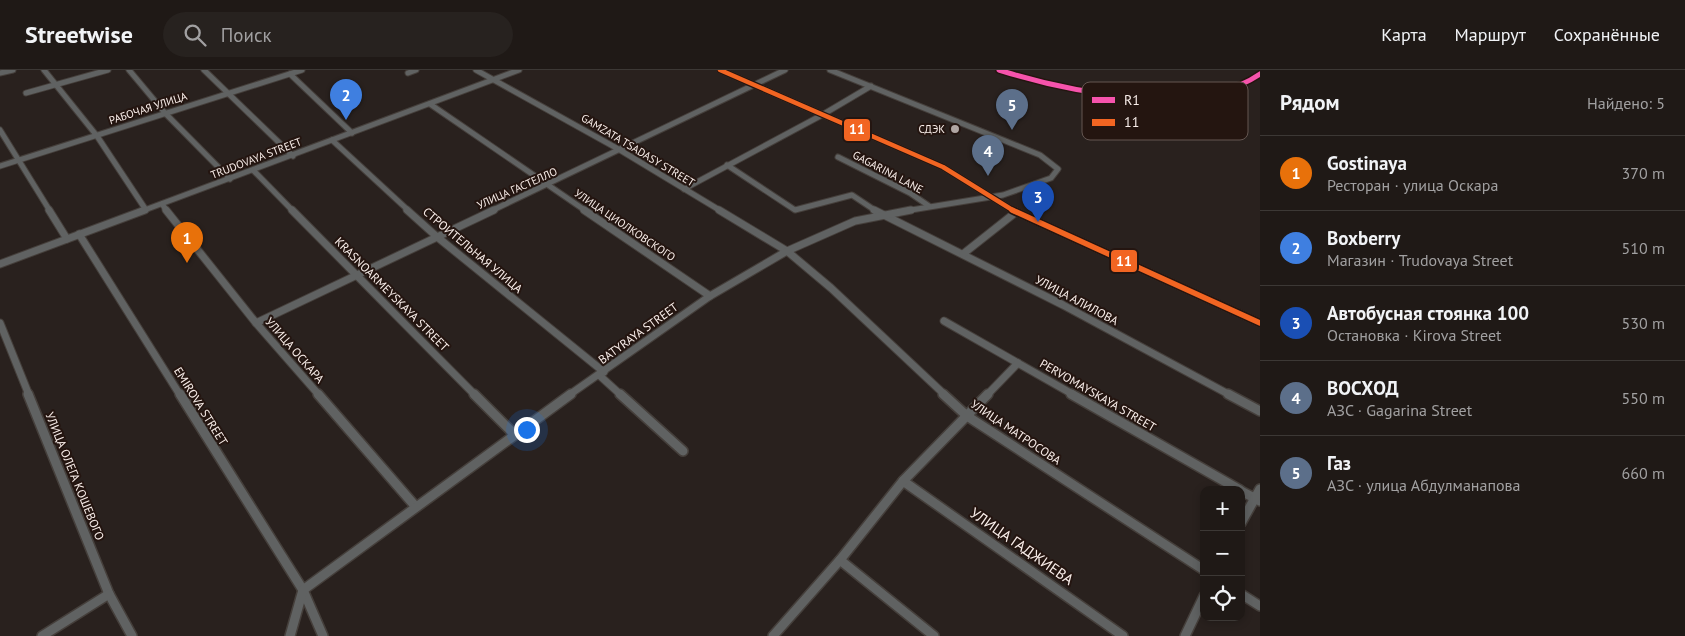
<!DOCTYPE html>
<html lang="ru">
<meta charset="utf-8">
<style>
body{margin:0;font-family:"PT Sans",sans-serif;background:#27221f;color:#f1f3f6}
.controls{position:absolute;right:15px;bottom:15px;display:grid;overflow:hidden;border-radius:10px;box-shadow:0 2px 8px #0003}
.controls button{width:45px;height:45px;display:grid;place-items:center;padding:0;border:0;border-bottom:1px solid #3c3835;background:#1f1916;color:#f1f3f6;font:25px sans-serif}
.you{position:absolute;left:526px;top:359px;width:18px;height:18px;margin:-12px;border:4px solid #fff;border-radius:50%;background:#1a73e8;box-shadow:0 0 0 8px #1a73e833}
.badge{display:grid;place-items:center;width:32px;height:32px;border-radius:50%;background:#0b8043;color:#fff;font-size:16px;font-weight:700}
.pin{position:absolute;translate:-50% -41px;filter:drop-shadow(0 1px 2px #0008)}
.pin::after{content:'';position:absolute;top:26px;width:18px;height:15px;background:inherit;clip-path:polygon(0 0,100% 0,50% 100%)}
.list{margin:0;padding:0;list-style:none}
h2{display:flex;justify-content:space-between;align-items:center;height:65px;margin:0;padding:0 20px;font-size:21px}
h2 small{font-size:16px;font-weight:400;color:#a1a0a1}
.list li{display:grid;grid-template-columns:32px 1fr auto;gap:15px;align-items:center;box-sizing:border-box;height:75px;padding:0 20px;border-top:1px solid #3c3835}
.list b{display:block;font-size:19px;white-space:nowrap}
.list p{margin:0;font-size:16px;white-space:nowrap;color:#a1a0a1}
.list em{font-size:16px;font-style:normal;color:#a1a0a1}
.icon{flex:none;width:28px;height:28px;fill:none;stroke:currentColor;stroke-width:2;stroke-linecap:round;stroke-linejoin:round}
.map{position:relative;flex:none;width:1260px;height:566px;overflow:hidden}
header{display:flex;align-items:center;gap:30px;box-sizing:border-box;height:70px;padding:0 25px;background:#1f1916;border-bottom:1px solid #3c3835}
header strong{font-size:24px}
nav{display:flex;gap:28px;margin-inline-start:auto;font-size:18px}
.search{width:350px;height:45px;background:#27221f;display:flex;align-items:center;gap:12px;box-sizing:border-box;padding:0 18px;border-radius:28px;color:#a1a0a1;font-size:19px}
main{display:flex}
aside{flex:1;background:#1f1916}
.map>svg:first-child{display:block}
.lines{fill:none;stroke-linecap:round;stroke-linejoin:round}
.street-far2-casing{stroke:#453f3b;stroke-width:7}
.street-far1-casing{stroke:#453f3b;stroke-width:9}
.street-casing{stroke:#453f3b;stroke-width:12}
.street-far2{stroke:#606262;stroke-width:5}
.street-far1{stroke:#606262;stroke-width:7}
.street{stroke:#606262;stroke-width:9}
.bus-1-far1-casing{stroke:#241510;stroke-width:7}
.bus-1-casing{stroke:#241510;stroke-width:9}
.bus-1-far1{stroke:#f26522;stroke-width:4.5}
.bus-1{stroke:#f26522;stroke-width:5.5}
.rail-1-casing{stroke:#241510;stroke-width:8}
.rail-1{stroke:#f653ac;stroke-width:5}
.poi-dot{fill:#b0a6a3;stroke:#241510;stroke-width:2}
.labels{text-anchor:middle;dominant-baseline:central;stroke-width:4;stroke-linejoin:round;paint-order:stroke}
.far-street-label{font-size:11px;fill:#f9eeea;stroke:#241510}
.far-poi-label{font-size:11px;fill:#f9eeea;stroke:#241510;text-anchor:end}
.street-label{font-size:12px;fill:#f9eeea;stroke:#241510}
.near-street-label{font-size:15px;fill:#f9eeea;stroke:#241510}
.key{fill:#241510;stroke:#645651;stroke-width:1}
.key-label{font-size:14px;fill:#f9eeea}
.line-badge{stroke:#241510;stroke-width:2}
.badge-label{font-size:14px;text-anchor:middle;font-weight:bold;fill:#fff}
</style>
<header>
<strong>Streetwise</strong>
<div class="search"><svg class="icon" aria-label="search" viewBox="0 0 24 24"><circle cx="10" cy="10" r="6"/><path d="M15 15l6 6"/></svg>Поиск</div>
<nav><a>Карта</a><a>Маршрут</a><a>Сохранённые</a></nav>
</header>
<main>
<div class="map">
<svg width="1260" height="566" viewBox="0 0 1260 566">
<rect width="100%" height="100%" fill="#29211e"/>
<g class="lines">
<defs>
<g id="street-far2">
<polyline points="44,0 97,66 146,140"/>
<polyline points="129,0 165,43 230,109"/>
<polyline points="204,0 293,86"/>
<polyline points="476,0 620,80 721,141"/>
<polyline points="720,0 943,97 1014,141"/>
<polyline points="830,0 1040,85 1058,99 1051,108 1003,125 905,141"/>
<polyline points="0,3 13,0"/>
<polyline points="408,3 416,0"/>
<polyline points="290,4 352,63"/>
<polyline points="26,23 108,0"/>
<polyline points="430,34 586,141"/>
<polyline points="0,60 50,141"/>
<polyline points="332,70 409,141"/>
<polyline points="838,87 910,123 929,136"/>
<polyline points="727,95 795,140 852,125 876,141"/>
<polyline points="0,96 302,0"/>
<polyline points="253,100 293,141"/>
<polyline points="684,119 822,45 871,16"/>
<polyline points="162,134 167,141"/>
<polyline points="142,141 519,0"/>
<polyline points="491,141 785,0"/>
</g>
<g id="street-far1">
<polyline points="49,140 67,169"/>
<polyline points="166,140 256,253 319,325"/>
<polyline points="292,140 475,325"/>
<polyline points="407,140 436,166 604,302"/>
<polyline points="584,140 710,226"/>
<polyline points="719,140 787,181 831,218 945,325"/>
<polyline points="874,140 1063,235 1230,325"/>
<polyline points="1012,140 1260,253"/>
<polyline points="79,164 180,325"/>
<polyline points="963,184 1016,142"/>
<polyline points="0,194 145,140"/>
<polyline points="944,251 1074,325"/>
<polyline points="0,253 29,325"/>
<polyline points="256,253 494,140"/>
<polyline points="599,305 621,325"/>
<polyline points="569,325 710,226 787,181 855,151 911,140"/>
<polyline points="987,325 1018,293"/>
</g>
<g id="street">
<polyline points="28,324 109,524 132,566"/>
<polyline points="180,324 303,520 323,566"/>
<polyline points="318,324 416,437"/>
<polyline points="474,324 514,364"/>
<polyline points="620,324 683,381"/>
<polyline points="943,324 967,346 1204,500"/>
<polyline points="1071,324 1240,420"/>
<polyline points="1228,324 1260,341"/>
<polyline points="903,411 1123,566"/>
<polyline points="1241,421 1260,431"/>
<polyline points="1241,453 1260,419"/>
<polyline points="840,490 934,566"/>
<polyline points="1241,524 1260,536"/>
<polyline points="42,566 109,524"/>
<polyline points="290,566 303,520 571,324"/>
<polyline points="773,566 840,490 903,411 988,324"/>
<polyline points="1185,566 1204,526"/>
</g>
</defs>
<use href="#street-far2" class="street-far2-casing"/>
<use href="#street-far1" class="street-far1-casing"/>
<use href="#street" class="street-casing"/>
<use href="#street-far2" class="street-far2"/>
<use href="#street-far1" class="street-far1"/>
<use href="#street" class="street"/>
<defs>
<polyline id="bus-1-far1" points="720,0 943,97 1014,141"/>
<polyline id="bus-1" points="1012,140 1260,253"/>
</defs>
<use href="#bus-1-far1" class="bus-1-far1-casing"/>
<use href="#bus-1" class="bus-1-casing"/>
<use href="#bus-1-far1" class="bus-1-far1"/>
<use href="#bus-1" class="bus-1"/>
<defs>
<g id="rail-1">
<path d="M999,0C1068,22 1197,48 1260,4"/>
<polyline points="1155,54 1190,43 1209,40"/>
</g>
</defs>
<use href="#rail-1" class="rail-1-casing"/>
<use href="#rail-1" class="rail-1"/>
</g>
<circle class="poi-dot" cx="955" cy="59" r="5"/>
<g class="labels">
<g class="far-street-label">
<text transform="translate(148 38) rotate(-18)">РАБОЧАЯ УЛИЦА</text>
<text transform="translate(638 80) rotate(31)">GAMZATA TSADASY STREET</text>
<text transform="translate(256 88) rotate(-21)">TRUDOVAYA STREET</text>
<text transform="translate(888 102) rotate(28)">GAGARINA LANE</text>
<text transform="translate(517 118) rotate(-24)">УЛИЦА ГАСТЕЛЛО</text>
<text transform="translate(625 155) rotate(34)">УЛИЦА ЦИОЛКОВСКОГО</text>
</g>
<g class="far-poi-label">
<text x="945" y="59">СДЭК</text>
</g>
<g class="street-label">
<text transform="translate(473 180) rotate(40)">СТРОИТЕЛЬНАЯ УЛИЦА</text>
<text transform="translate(392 224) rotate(45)">KRASNOARMEYSKAYA STREET</text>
<text transform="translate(1077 230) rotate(28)">УЛИЦА АЛИЛОВА</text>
<text transform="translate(638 263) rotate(-36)">BATYRAYA STREET</text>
<text transform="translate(295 280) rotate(49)">УЛИЦА ОСКАРА</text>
<text transform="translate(1098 325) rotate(30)">PERVOMAYSKAYA STREET</text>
<text transform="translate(201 336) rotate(58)">EMIROVA STREET</text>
<text transform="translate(1016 362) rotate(34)">УЛИЦА МАТРОСОВА</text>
<text transform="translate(75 406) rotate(68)">УЛИЦА ОЛЕГА КОШЕВОГО</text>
</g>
<g class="near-street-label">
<text transform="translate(1022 476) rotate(35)">УЛИЦА ГАДЖИЕВА</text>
</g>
</g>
<rect x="1082" y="12" width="166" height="58" rx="8" class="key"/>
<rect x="1092" y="27" width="23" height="6" fill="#f653ac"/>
<rect x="1092" y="49" width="23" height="7" fill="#f26522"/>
<g class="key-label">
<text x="1124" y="35">R1</text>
<text x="1124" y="57">11</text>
</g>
<g class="line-badge">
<rect x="843" y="48" width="28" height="24" rx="5" fill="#f26522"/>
<rect x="1110" y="179" width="28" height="24" rx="5" fill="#f26522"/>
</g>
<g class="badge-label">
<text x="857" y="64">11</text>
<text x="1124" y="196">11</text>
</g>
</svg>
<div class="controls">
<button>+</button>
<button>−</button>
<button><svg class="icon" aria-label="locate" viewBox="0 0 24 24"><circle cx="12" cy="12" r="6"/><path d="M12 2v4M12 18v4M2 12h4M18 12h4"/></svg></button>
</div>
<div class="you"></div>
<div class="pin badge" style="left:187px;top:193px;background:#e8710a">1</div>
<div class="pin badge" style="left:346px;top:50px;background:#3f7fe0">2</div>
<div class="pin badge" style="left:1038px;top:152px;background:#1a4fb4">3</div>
<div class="pin badge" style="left:988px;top:106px;background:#5c6f8a">4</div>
<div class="pin badge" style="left:1012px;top:60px;background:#5c6f8a">5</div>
</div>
<aside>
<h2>Рядом<small>Найдено: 5</small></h2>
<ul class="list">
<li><span class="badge" style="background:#e8710a">1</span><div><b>Gostinaya</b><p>Ресторан · улица Оскара</p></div><em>370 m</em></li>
<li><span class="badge" style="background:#3f7fe0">2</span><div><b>Boxberry</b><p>Магазин · Trudovaya Street</p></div><em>510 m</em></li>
<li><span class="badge" style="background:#1a4fb4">3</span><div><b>Автобусная стоянка 100</b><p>Остановка · Kirova Street</p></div><em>530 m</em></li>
<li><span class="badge" style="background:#5c6f8a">4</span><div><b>ВОСХОД</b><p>АЗС · Gagarina Street</p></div><em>550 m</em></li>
<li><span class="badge" style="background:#5c6f8a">5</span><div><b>Газ</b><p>АЗС · улица Абдулманапова</p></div><em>660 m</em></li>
</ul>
</aside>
</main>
